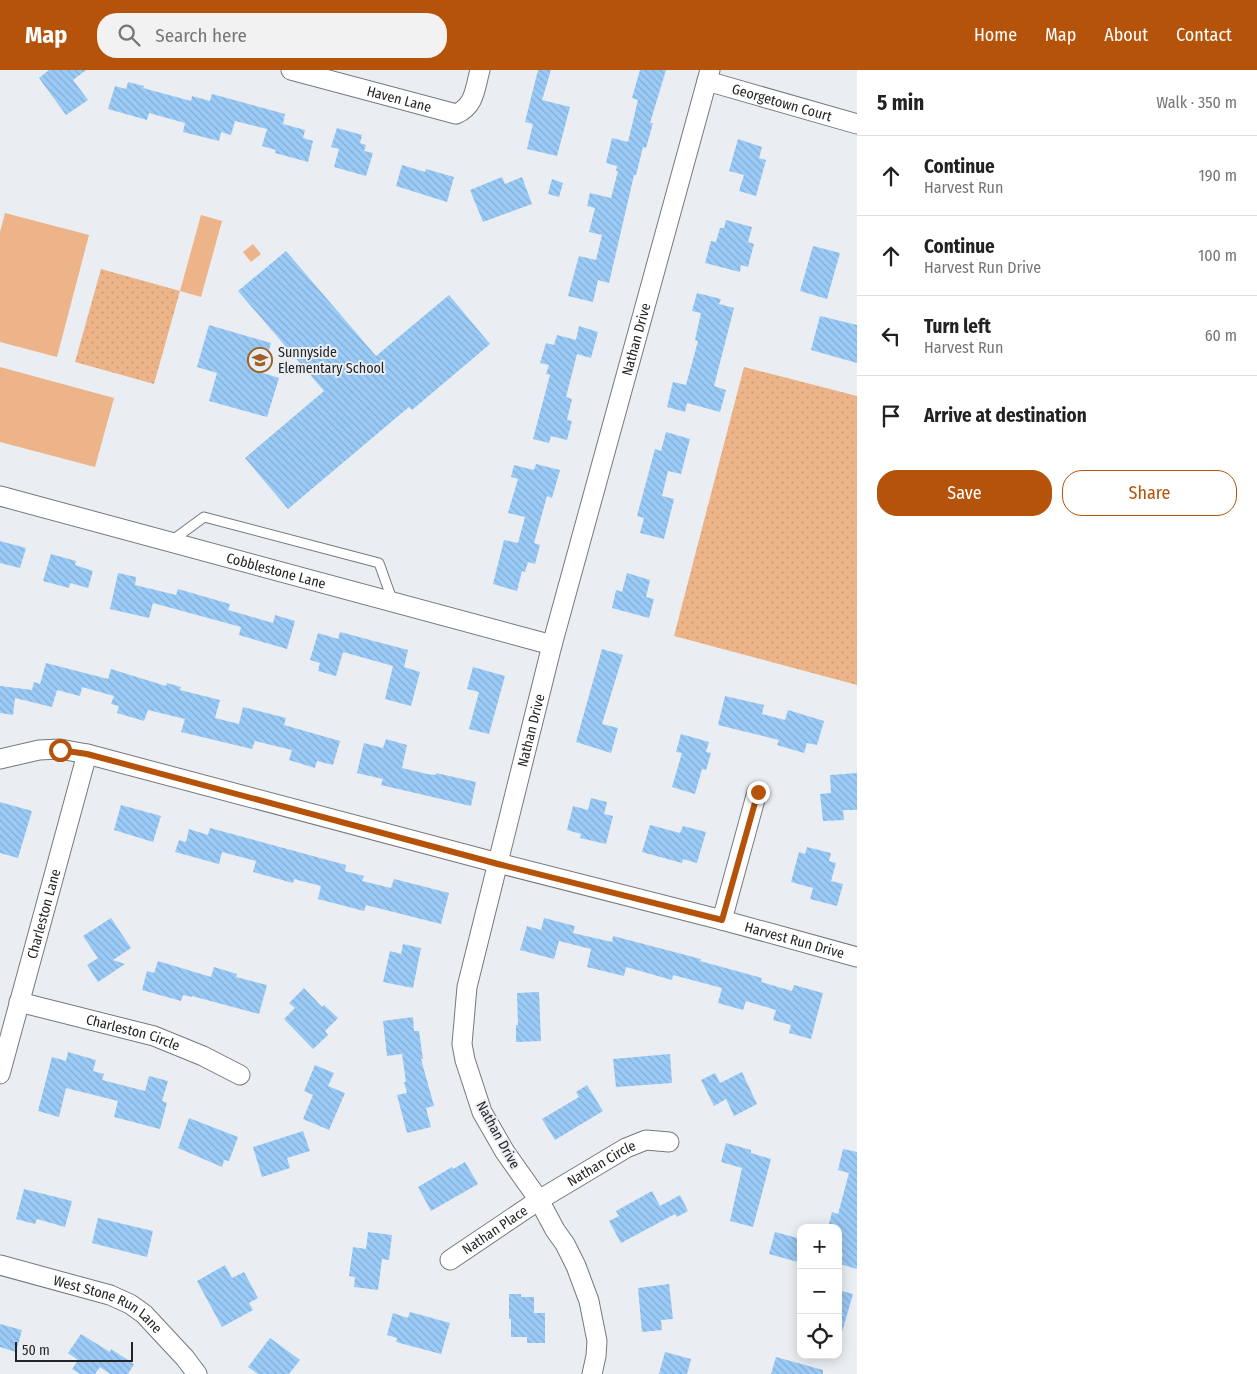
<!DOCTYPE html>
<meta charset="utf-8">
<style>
body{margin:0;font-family:"Fira Sans Condensed",sans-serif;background:#f2f2f2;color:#222}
.controls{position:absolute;right:15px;bottom:15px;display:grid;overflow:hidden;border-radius:10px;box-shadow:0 2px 12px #0003}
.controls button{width:45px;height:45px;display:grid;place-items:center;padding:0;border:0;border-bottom:1px solid #e0e0e0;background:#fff;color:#222;font:25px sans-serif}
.scale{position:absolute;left:15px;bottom:12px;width:118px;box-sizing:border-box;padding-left:5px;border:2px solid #232526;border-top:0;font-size:14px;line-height:18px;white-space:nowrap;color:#232526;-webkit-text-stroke:4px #eaeef2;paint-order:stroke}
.stop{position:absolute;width:15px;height:15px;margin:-11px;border:4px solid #b45309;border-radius:50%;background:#fff}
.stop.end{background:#b45309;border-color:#fff;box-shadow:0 1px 5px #0008}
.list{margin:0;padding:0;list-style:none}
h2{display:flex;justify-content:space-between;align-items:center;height:65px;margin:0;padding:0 20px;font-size:21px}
h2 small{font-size:16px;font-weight:400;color:#767676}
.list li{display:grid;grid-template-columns:32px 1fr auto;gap:15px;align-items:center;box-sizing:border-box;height:80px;padding:0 20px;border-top:1px solid #e0e0e0}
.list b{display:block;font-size:19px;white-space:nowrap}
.list p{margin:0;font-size:16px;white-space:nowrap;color:#767676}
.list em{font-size:16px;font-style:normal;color:#767676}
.actions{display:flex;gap:10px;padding:15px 20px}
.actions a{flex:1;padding:11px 0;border:1px solid #b45309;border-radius:20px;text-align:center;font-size:18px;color:#b45309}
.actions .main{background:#b45309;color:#fff}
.icon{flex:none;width:28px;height:28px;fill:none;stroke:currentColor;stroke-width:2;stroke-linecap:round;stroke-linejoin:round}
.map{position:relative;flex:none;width:857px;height:1304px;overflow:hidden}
header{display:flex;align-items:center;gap:30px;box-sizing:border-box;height:70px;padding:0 25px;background:#b45309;color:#fff}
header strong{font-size:24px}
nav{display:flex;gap:28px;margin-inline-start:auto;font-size:18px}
.search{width:350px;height:45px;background:#f2f2f2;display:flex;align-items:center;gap:12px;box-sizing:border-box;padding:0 18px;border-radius:20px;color:#767676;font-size:19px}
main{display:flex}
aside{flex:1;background:#fff}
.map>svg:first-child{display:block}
.park{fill:url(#park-dots)}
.pitch{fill:#ecb488}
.building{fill:url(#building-back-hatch)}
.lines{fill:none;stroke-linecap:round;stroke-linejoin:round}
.service-casing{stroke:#75797c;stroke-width:11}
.minor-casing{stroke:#75797c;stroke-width:21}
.service{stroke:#fff;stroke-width:9}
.minor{stroke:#fff;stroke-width:19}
.route{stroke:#b45309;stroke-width:6}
.labels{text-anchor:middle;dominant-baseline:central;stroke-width:4;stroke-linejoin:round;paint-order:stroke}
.street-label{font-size:14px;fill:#232526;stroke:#eaeef2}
.poi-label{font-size:14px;fill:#232526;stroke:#eaeef2;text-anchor:start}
</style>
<header>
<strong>Map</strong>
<div class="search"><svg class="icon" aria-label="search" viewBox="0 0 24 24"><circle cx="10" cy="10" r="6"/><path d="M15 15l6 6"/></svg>Search here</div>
<nav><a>Home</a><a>Map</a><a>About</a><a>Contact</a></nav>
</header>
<main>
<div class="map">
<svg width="857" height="1304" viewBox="0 0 857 1304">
<defs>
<pattern id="park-dots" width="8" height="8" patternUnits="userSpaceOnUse" patternTransform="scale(1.25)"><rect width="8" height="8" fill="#ecb488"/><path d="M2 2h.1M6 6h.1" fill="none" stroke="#ca9b75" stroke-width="1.8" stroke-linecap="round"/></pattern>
<pattern id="building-back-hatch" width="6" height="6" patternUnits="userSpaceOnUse" patternTransform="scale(1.25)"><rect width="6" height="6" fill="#9acaf6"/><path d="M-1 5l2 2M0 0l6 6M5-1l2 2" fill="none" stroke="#84add3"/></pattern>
</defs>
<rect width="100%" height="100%" fill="#eaeef2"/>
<g class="park">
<polygon points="101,199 180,221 154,314 75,292"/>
<polygon points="744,297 857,326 857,615 674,566"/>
</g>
<g class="pitch">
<polygon points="5,143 89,165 57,287 0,272 0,162"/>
<polygon points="201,145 222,151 201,227 180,221"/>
<polygon points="253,174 261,184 251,192 243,182"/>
<polygon points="0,297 114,328 95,397 0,372"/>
</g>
<g class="building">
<polygon points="49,0 86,0 73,10 88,30 66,45 39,8"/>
<polygon points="538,0 551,0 542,30 570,37 557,86 527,79 533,54 525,52"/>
<polygon points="640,0 666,0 650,53 653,53 646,78 643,77 636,105 634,105 609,213 598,210 593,232 568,226 579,186 596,190 602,165 589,162 595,138 587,136 590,123 611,128 618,101 616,101 617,96 606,93 612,68 628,72 638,30 632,28"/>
<polygon points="128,12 144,16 143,18 191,31 192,26 210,31 212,24 285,44 283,54 305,60 303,68 313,71 308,92 275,83 276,80 262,76 267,59 235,51 231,65 221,62 219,71 183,62 185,53 149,43 147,50 108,39 115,16 126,19"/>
<polygon points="337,58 362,65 360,73 366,75 364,81 373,83 366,106 334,97 339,79 331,77"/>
<polygon points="738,69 762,77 759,88 766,90 756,126 739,121 744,105 729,101"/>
<polygon points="402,95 425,102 426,99 454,107 447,132 396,116"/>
<polygon points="502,107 505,114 522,107 532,134 483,152 470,120"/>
<polygon points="552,109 563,113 559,127 548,124"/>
<polygon points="726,150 752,157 748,172 754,174 748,197 741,195 740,202 705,193 711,171 716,172 720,158 724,158"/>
<polygon points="813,176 840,183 827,229 800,221"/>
<polygon points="286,181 376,286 449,225 490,274 412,340 409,337 288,439 245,388 324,321 238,221"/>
<polygon points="697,223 721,229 719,234 734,238 714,316 726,320 720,342 687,333 685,342 667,337 673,312 686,315 698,271 695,270 701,243 692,241"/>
<polygon points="820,246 857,255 857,293 811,280"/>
<polygon points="209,255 271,273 263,303 279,308 267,347 209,331 217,303 197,297"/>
<polygon points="579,256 598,262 591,288 577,284 566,327 572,329 567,350 572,351 567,370 551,366 549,373 533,369 550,305 546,304 549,295 540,293 546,273 554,275 557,265 576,270"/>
<polygon points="666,362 690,369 681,404 668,401 662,426 674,429 664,469 640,463 644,448 637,446 655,379 661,381"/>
<polygon points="536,394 560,400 552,428 547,426 534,473 540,475 535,494 528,492 525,502 522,501 517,521 493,514 504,470 518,473 525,447 508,443 518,409 511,407 514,395 534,400"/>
<polygon points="0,471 26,478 20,498 0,493"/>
<polygon points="51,484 76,491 75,495 93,501 88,518 70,513 69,518 43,511"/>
<polygon points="118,503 136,507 135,515 176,525 178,519 230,534 228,540 273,553 275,545 295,551 287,579 239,565 241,557 153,533 149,548 110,539"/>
<polygon points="627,503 650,510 646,527 654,529 649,548 612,538 616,520 622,522"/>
<polygon points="340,562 408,580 404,597 420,602 411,636 385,629 393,596 343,582 336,606 318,601 320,593 310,590 318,563 338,569"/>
<polygon points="602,579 623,585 602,654 618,658 611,683 576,672"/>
<polygon points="46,593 108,609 111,599 166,616 167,613 181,617 180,620 220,630 215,648 239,654 243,637 286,648 284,655 340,671 333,695 317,691 315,698 289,690 292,680 255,671 252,679 181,662 185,649 148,640 144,651 117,643 119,636 111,634 114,626 82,617 80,626 57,620 52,637 15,628 13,645 0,643 0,616 32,620 34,612 40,614"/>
<polygon points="473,597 505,606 489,664 469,659 479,622 467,619"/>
<polygon points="725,626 764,635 762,644 785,650 788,640 824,651 817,675 807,673 804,683 777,675 779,670 718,655"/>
<polygon points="681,664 709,672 706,682 711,683 706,700 702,699 695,724 672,717 682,683 676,682"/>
<polygon points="386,669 407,675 402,698 427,704 436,705 436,703 476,712 471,736 381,715 383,709 357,703 364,673 383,678"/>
<polygon points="857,703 857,740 843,740 844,750 823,751 820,724 831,723 830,705"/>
<polygon points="591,728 607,732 604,744 613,746 606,774 580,768 581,764 567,760 573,736 588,740"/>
<polygon points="0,732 32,741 18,788 0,783"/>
<polygon points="121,735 161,746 153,772 114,760"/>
<polygon points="650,755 680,763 683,756 706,762 697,793 683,789 682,793 642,782"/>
<polygon points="210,758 346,795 345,801 364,806 362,811 391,818 394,809 449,823 441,854 366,835 364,841 318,829 321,816 294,809 293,813 253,802 256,791 222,782 219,794 175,782 179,770 186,772 189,759 208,765"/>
<polygon points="807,777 831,783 829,791 836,793 831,811 843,814 837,836 810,829 813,818 791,812 799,782 805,784"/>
<polygon points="111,848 131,878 113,890 125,894 98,912 87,895 98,888 83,866"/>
<polygon points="544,848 575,856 573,863 612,872 613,866 701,889 700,891 762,908 761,912 792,921 794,915 823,923 811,969 789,963 791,955 773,950 776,940 746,931 743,940 718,933 722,918 673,905 672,910 626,897 624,906 587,897 591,879 559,871 554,889 520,880 527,856 541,860"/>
<polygon points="403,874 421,878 413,918 383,912 390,881 401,884"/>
<polygon points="158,891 211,907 214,897 237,904 236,907 267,915 259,944 192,926 192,927 183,925 181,931 142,920 147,901 154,903"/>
<polygon points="304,918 322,937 324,935 338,948 325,961 328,965 313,979 284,949 295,938 289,933"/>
<polygon points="539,922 541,971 516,972 516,955 518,955 517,923"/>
<polygon points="413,947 414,961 419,961 423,989 421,989 434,1036 426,1038 431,1057 407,1063 397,1025 407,1023 404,1012 406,1012 402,984 387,986 383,951"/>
<polygon points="68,982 96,990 93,1001 104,1004 102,1010 145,1021 149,1006 168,1011 162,1031 167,1033 160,1059 114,1047 118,1031 66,1018 59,1047 38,1041 52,987 66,991"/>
<polygon points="670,984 672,1013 616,1017 613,989"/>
<polygon points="315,995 334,1003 328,1016 345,1023 329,1060 303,1049 313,1025 304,1021"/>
<polygon points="742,1002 757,1034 734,1046 726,1029 714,1036 701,1010 715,1003 720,1013"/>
<polygon points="587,1015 603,1041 555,1070 542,1049 579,1027 576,1022"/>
<polygon points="189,1048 238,1067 229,1091 224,1090 222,1097 178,1078"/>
<polygon points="303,1061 310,1081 287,1088 290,1098 262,1107 253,1077"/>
<polygon points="726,1073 751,1080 751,1083 771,1089 753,1157 730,1151 742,1098 721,1092"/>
<polygon points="843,1079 857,1082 857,1199 840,1194 843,1184 838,1182 838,1158 828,1158 832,1142 838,1144 849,1103 838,1100"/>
<polygon points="465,1092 478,1114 431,1141 418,1117 452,1097 453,1099"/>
<polygon points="24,1119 72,1131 65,1157 37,1149 35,1154 16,1149"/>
<polygon points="652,1121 660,1136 680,1125 688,1141 677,1147 675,1144 621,1173 609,1151 619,1146 616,1141"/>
<polygon points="98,1148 153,1161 147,1187 92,1173"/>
<polygon points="368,1162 392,1165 389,1190 382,1189 378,1220 354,1217 355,1207 349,1206 353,1177 366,1179"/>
<polygon points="775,1162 801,1169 801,1181 798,1192 769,1184"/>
<polygon points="225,1195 232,1208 244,1202 258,1228 249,1233 253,1240 222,1257 197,1211"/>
<polygon points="669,1214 673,1249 661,1250 662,1260 642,1262 638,1218"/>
<polygon points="838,1220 853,1224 842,1262 838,1262"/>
<polygon points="509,1224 521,1224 521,1227 534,1227 534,1243 545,1243 545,1273 527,1273 527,1267 511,1267 511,1249 509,1249"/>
<polygon points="410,1242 450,1253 441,1284 396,1272 397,1268 387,1265 393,1243 408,1248"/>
<polygon points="0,1254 22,1260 16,1282 0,1277"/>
<polygon points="81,1264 110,1282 111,1279 134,1294 128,1304 110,1304 100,1297 95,1304 80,1304 72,1299 78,1290 68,1283"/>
<polygon points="270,1268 300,1290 289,1304 258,1304 248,1297"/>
<polygon points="665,1282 691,1289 687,1304 659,1304"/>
<polygon points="776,1287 823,1300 823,1304 771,1304"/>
</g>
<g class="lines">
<defs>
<polyline id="service" points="170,472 204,447 379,493 393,532"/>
<g id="minor">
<path id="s1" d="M291,0L456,44C475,36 475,18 480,0"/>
<path id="s2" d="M707,11L857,54"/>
<path id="s3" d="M0,426L552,575"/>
<path id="s4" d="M0,689L39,680L60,679L87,684L498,793L722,850L857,887"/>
<polyline points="722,850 757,722"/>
<path id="s5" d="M19,932L154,966L203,986L240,1005"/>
<path id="s6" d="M0,1004L87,684"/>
<path id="s7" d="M450,1190L539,1130L626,1078L646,1070L669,1072"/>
<path id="s8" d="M0,1195L110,1225L130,1234L144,1244L185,1288L197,1304"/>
<path id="s9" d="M592,1304L596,1286L597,1271L589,1231L576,1196L565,1174L555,1160L539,1130L505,1082L482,1042L465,990L462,974L467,917L552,575L710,0"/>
</g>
</defs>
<use href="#service" class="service-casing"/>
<use href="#minor" class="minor-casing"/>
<use href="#service" class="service"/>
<use href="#minor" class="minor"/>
</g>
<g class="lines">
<polyline class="route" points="60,680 87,684 498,794 722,850 758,722"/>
</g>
<defs>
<symbol id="school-ring" viewBox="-11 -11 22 22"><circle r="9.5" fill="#eaeef2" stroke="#9e6026" stroke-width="1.5"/><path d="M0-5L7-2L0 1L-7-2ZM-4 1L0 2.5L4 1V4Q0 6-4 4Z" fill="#9e6026"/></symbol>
</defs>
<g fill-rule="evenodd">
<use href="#school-ring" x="246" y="276" width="28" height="28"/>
</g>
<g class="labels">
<g class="street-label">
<text stroke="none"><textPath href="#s1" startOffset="112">Haven Lane</textPath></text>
<text stroke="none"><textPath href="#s2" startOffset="78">Georgetown Court</textPath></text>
<text stroke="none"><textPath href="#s9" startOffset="1090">Nathan Drive</textPath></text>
<text stroke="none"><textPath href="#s3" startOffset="286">Cobblestone Lane</textPath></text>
<text stroke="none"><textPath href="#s9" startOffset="685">Nathan Drive</textPath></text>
<text stroke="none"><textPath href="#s6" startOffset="166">Charleston Lane</textPath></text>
<text stroke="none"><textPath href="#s4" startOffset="820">Harvest Run Drive</textPath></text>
<text stroke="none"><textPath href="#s5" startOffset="118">Charleston Circle</textPath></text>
<text transform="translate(498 1065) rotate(61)">Nathan Drive</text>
<text stroke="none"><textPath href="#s7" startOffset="180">Nathan Circle</textPath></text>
<text stroke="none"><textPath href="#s7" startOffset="54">Nathan Place</textPath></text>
<text stroke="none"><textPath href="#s8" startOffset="116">West Stone Run Lane</textPath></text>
</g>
<g class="poi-label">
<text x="278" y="282">Sunnyside<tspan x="278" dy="16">Elementary School</tspan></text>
</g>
</g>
</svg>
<div class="controls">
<button>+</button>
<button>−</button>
<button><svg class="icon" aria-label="locate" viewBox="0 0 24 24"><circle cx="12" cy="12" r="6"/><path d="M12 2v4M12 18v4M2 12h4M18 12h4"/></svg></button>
</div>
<div class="scale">50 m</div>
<div class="stop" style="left:60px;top:680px"></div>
<div class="stop end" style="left:758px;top:722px"></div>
</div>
<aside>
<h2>5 min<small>Walk · 350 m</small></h2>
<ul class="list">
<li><svg class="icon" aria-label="ahead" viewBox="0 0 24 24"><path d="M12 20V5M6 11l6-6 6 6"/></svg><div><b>Continue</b><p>Harvest Run</p></div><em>190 m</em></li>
<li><svg class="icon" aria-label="ahead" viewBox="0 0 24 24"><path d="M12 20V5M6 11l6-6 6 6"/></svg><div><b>Continue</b><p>Harvest Run Drive</p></div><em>100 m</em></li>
<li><svg class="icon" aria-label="left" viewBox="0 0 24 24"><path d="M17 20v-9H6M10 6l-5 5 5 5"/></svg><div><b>Turn left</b><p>Harvest Run</p></div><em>60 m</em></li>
<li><svg class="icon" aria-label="arrive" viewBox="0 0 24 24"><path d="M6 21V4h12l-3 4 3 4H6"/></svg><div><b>Arrive at destination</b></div></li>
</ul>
<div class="actions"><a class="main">Save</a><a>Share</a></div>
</aside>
</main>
